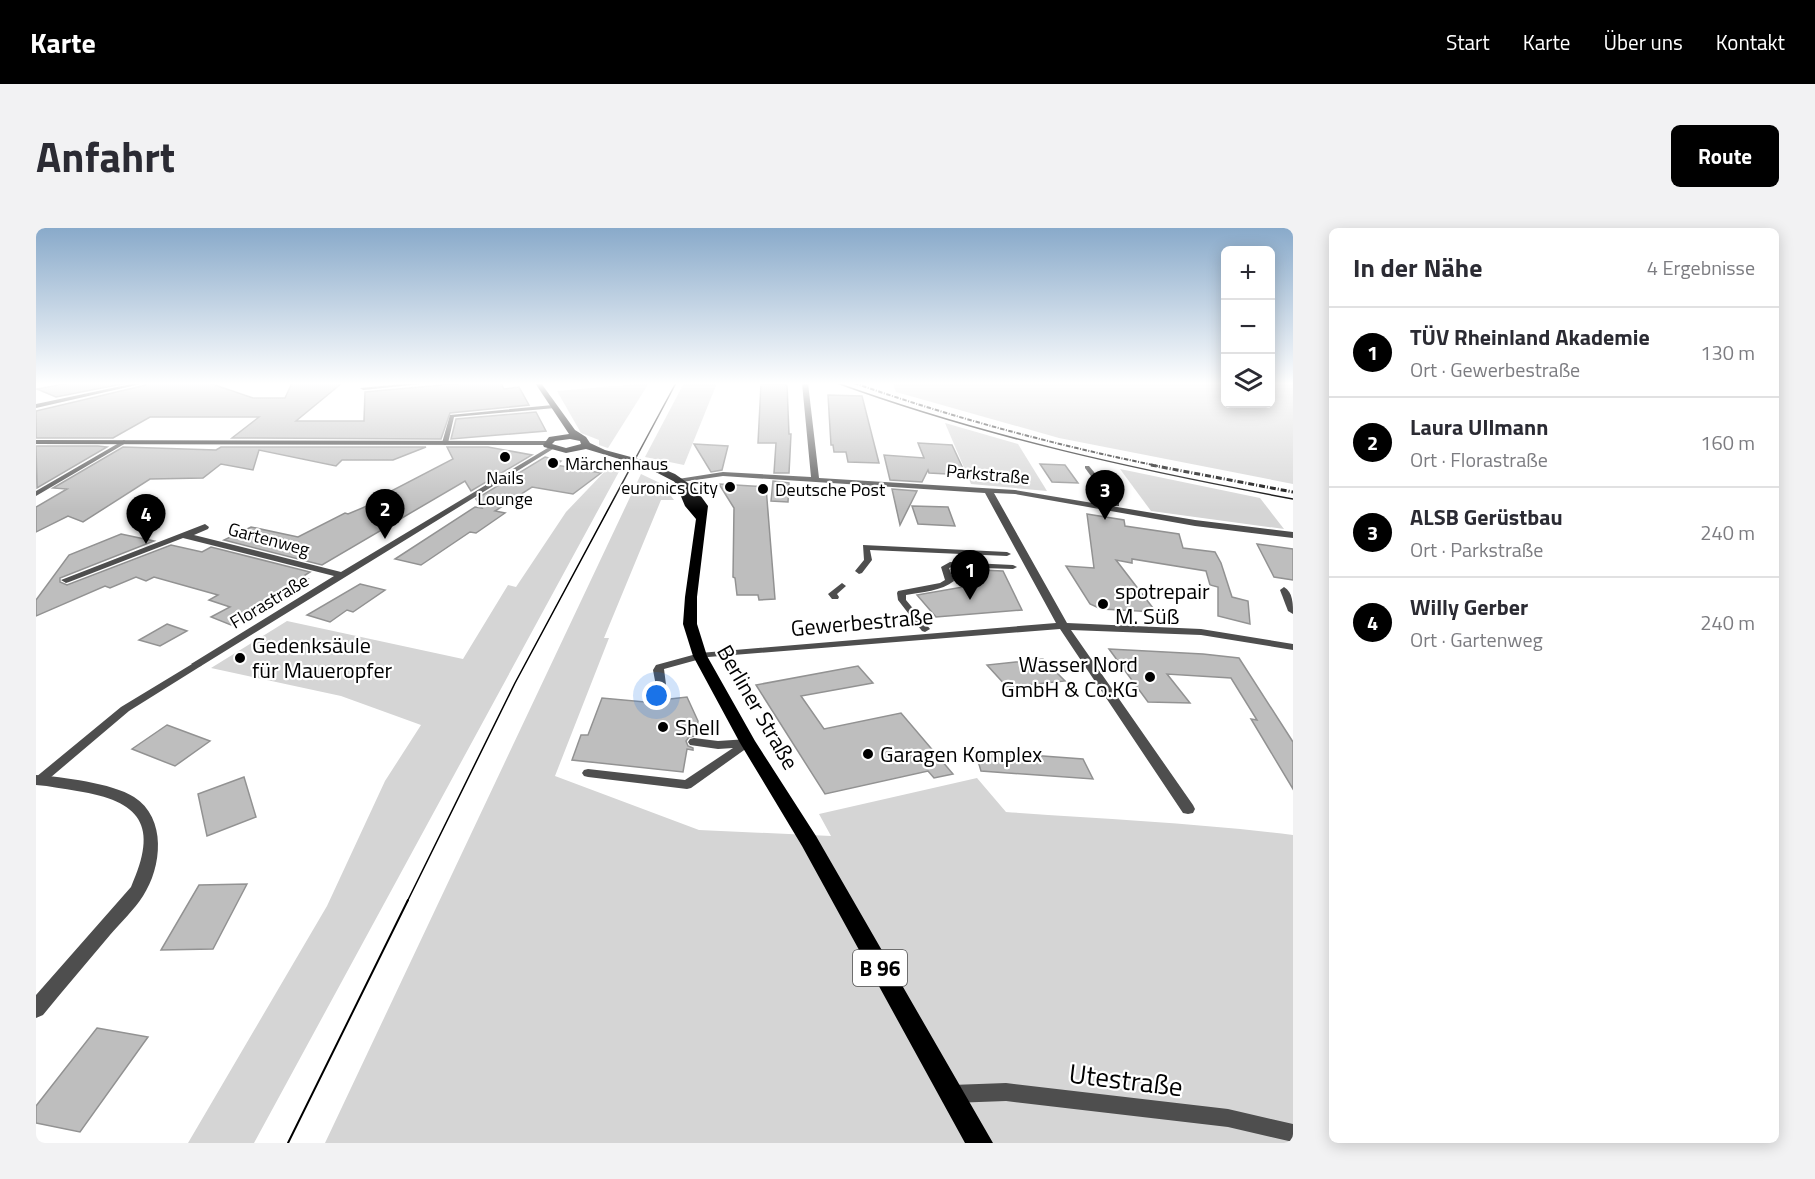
<!DOCTYPE html>
<html lang="de">
<meta charset="utf-8">
<style>
body{margin:0;font-family:"Titillium Web",sans-serif;background:#f2f2f3;color:#2b2b33}
.controls{position:absolute;right:18px;top:18px;display:grid;overflow:hidden;border-radius:9px;box-shadow:0 3px 15px #0003}
.controls button{width:54px;height:54px;display:grid;place-items:center;padding:0;border:0;border-bottom:2px solid #e1e1e2;background:#fff;color:#2b2b33;font:30px sans-serif}
.you{position:absolute;left:621px;top:468px;width:21px;height:21px;margin:-15px;border:4px solid #fff;border-radius:50%;background:#1a73e8;box-shadow:0 0 0 9px #1a73e833}
.badge{display:grid;place-items:center;width:39px;height:39px;border-radius:50%;background:#000;color:#fff;font-size:20px;font-weight:700}
.pin{position:absolute;translate:-50% -50px;filter:drop-shadow(0 2px 3px #0008)}
.pin::after{content:'';position:absolute;top:32px;width:21px;height:18px;background:inherit;clip-path:polygon(0 0,100% 0,50% 100%)}
.list{margin:0;padding:0;list-style:none}
h2{display:flex;justify-content:space-between;align-items:center;height:78px;margin:0;padding:0 24px;font-size:26px}
h2 small{font-size:20px;font-weight:400;color:#7c7c81}
.list li{display:grid;grid-template-columns:39px 1fr auto;gap:18px;align-items:center;box-sizing:border-box;height:90px;padding:0 24px;border-top:2px solid #e1e1e2}
.list b{display:block;font-size:22px;white-space:nowrap}
.list p{margin:0;font-size:20px;white-space:nowrap;color:#7c7c81}
.list em{font-size:20px;font-style:normal;color:#7c7c81}
.icon{flex:none;width:33px;height:33px;fill:none;stroke:currentColor;stroke-width:2;stroke-linecap:round;stroke-linejoin:round}
.map{position:relative;flex:none;width:1257px;height:915px;overflow:hidden;border-radius:9px}
header{display:flex;align-items:center;gap:36px;box-sizing:border-box;height:84px;padding:0 30px;background:#000;color:#fff}
header strong{font-size:28px}
nav{display:flex;gap:33px;margin-inline-start:auto;font-size:21px}
.intro{display:flex;align-items:center;justify-content:space-between;box-sizing:border-box;height:144px;padding:0 36px}
h1{margin:0;font-size:42px}
.button{padding:15px 27px;border-radius:9px;background:#000;color:#fff;font-size:21px;font-weight:700}
main{display:flex;gap:36px;padding:0 36px}
aside{flex:1;background:#fff;border-radius:9px;box-shadow:0 3px 15px #0003}
.map>svg:first-child{display:block}
.green{fill:#d5d5d5}
.building{fill:#bebebe;stroke:#929292;stroke-width:1.5}
.lines{fill:none;stroke-linecap:round;stroke-linejoin:round}
.service{fill:#4e4e4e;fill-rule:evenodd}
.minor{fill:#4e4e4e;fill-rule:evenodd}
.secondary{fill:#1b1b1b;fill-rule:evenodd}
.primary{fill:#000;fill-rule:evenodd}
.tram-far1{stroke:#000;stroke-width:1.5}
.tram{stroke:#000;stroke-width:2}
.rail-far1{stroke:#000;stroke-width:2;stroke-dasharray:4.5 1.5 1 1.5;stroke-linecap:butt}
.rail{stroke:#000;stroke-width:3;stroke-dasharray:6 2 1 2;stroke-linecap:butt}
.poi-dot{fill:#000;stroke:#fff;stroke-width:2}
.labels{text-anchor:middle;dominant-baseline:central;stroke-width:4.5;stroke-linejoin:round;paint-order:stroke}
.far-poi-label{font-size:18px;fill:#000;stroke:#fff;text-anchor:start}
.far-street-label{font-size:18px;fill:#000;stroke:#fff}
.shield{fill:#fff;stroke:#4c4c4c;stroke-width:1.5}
.shield-label{font-size:21px;font-weight:bold;fill:#000}
.poi-label{font-size:22px;fill:#000;stroke:#fff;text-anchor:start}
.street-label{font-size:22px;fill:#000;stroke:#fff}
.near-street-label{font-size:27px;fill:#000;stroke:#fff}
</style>
<header>
<strong>Karte</strong>
<nav><a>Start</a><a>Karte</a><a>Über uns</a><a>Kontakt</a></nav>
</header>
<div class="intro"><h1>Anfahrt</h1><a class="button">Route</a></div>
<main>
<div class="map">
<svg width="1257" height="915" viewBox="0 0 1257 915">
<rect width="100%" height="100%" fill="#fff"/>
<g class="green">
<polygon points="613,155 572,220 563,217 563,212 545,205 521,163"/>
<polygon points="648,155 681,155 648,237 609,229"/>
<polygon points="857,155 1189,155 1190,176 1234,176 1235,155 1257,155 1257,256 1023,210 860,164"/>
<polygon points="909,195 982,216 1011,263 935,256"/>
<polygon points="573,239 585,240 218,915 152,915 291,678 349,553 385,497 305,468 175,440 251,393 427,431 472,357 480,359 530,284"/>
<polygon points="1084,241 1224,270 1248,301 1115,283"/>
<path d="M605,246L626,256L638,272H625L568,410H573L519,548L663,602L795,608L783,586L941,550L970,584C1066,591 1162,595 1257,607V915H289Z"/>
</g>
<g class="building">
<polygon points="33,155 91,155 20,169 1,161"/>
<polygon points="111,155 173,155 217,170 249,170 256,155 306,155 260,193 328,193 329,164 428,155 465,155 468,161 483,159 493,177 414,185 405,211 196,210 223,189 114,189 77,210 0,210 0,183 110,157"/>
<polygon points="725,156 751,157 753,206 755,206 753,245 738,245 740,215 722,215"/>
<polygon points="792,167 826,168 843,235 812,234 810,224 798,224 797,217 795,217"/>
<polygon points="500,184 510,203 415,211 420,191"/>
<polygon points="882,215 916,217 930,247 893,245 892,242 886,254 854,252 848,227 888,230"/>
<polygon points="658,216 692,218 686,242 675,244"/>
<polygon points="0,218 62,218 71,219 1,260"/>
<polygon points="87,219 180,222 185,219 390,219 357,232 306,232 300,238 223,222 217,242 185,236 167,250 114,251 47,294 32,288 0,304 0,279 31,261 17,260"/>
<polygon points="411,219 452,219 496,227 435,263 429,253 286,337 188,312 215,299 262,309 309,285 312,286 331,278 334,274 417,231"/>
<polygon points="509,229 525,233 520,237 565,245 537,266 496,259 459,283 469,285 440,305 434,304 385,337 359,331 439,279 446,280 440,271"/>
<polygon points="1004,236 1029,237 1042,255 1016,254"/>
<polygon points="737,253 753,255 752,274 735,273"/>
<polygon points="683,256 730,259 739,371 723,372 722,367 701,367 699,350 697,349 698,280"/>
<polygon points="856,261 881,263 864,297"/>
<polygon points="876,278 912,279 919,298 882,296"/>
<polygon points="1051,286 1088,292 1089,298 1143,306 1147,320 1179,324 1185,335 1196,369 1212,373 1214,396 1182,388 1182,359 1174,357 1170,343 1096,331 1096,335 1080,332 1120,384 1065,381 1054,376 1030,338 1058,340"/>
<polygon points="85,306 118,313 24,350 24,354 31,357 135,317 166,324 175,319 274,344 266,349 272,351 195,397 175,389 194,379 173,372 182,367 118,349 110,353 100,349 74,360 69,358 0,388 0,372 33,327"/>
<polygon points="1221,316 1257,321 1257,352 1238,349"/>
<polygon points="920,341 967,343 986,382 900,389 881,367 927,359"/>
<polygon points="324,356 349,362 317,384 311,382 294,394 271,387"/>
<polygon points="131,396 151,403 124,418 103,412"/>
<polygon points="1073,421 1167,426 1203,430 1257,514 1257,561 1215,491 1221,492 1195,450 1131,446 1154,475 1112,474"/>
<polygon points="1007,431 1029,453 971,459 951,437"/>
<polygon points="822,438 837,455 765,468 788,501 865,485 917,546 898,550 892,543 789,566 720,457"/>
<polygon points="651,469 662,493 660,508 653,509 650,513 652,518 657,520 657,522 651,521 647,544 536,532 545,507 552,507 566,470 631,476 634,471"/>
<polygon points="131,497 174,513 139,538 96,521"/>
<polygon points="939,523 1047,531 1057,551 945,543"/>
<polygon points="208,549 220,589 171,608 162,566"/>
<polygon points="211,656 177,721 125,722 163,657"/>
<polygon points="61,800 112,809 44,904 0,895 0,878"/>
</g>
<g class="lines">
<g class="service">
<polygon points="378,155 395,155 327,162 324,160"/>
<polygon points="517,177 519,180 418,189 412,215 409,217 406,215 414,187"/>
<polygon points="1049,238 1053,238 1083,274 1083,278 1077,278 1049,240"/>
<polygon points="827,317 971,324 975,326 971,328 834,322 836,332 826,345 823,346 819,343 828,332"/>
<path d="M914,334L977,337L981,339L977,341L916,339L913,340L918,353C906,363 885,364 870,367V372L894,401L889,404L886,403L862,372L861,365L862,363L904,355L909,352L905,339Z"/>
<polygon points="806,355 810,358 801,366 803,369 802,371 796,371 792,366"/>
<path d="M1248,359C1257,364 1257,376 1257,386L1252,383L1244,362Z"/>
<polygon points="664,425 668,426 669,428 668,430 628,441 632,472 631,474 623,474 617,442 620,437"/>
<polygon points="161,433 165,434 166,436 165,438 93,483 8,555 0,555 0,549 85,479"/>
<polygon points="658,510 682,513 712,511 716,512 718,515 655,560 651,561 552,549 548,548 546,545 548,542 552,541 649,552 697,520 682,521 654,517 652,514 654,511"/>
<polygon points="970,855 1192,881 1257,896 1257,914 1192,899 970,873 916,875 910,872 907,866 910,860 916,857"/>
</g>
<g class="minor">
<polygon points="100,155 109,155 0,180 0,176"/>
<polygon points="766,155 772,155 783,250 979,262 1159,292 1257,304 1257,310 1159,298 979,266 958,265 1031,395 1165,401 1257,416 1257,422 1165,407 1035,402 1157,577 1159,581 1157,585 1152,586 1147,585 1024,401 660,430 658,428 664,425 1020,395 949,265 687,248 639,255 638,253 642,251 687,244 775,249"/>
<polygon points="88,212 91,214 90,215 0,268 0,263"/>
<polygon points="515,218 517,219 517,221 165,438 161,439 155,436 298,348 147,310 33,354 30,355 25,352 169,296 173,299 172,301 158,307 305,344"/>
<path d="M0,547C26,549 76,555 98,569C131,590 126,639 107,668C98,682 85,694 74,707C52,733 29,760 7,787L0,790V767L95,659C123,597 105,573 41,563C28,561 14,558 0,557Z"/>
</g>
<polygon class="secondary" points="0,212 511,213 514,215 511,217 0,216"/>
<path class="primary" d="M499,155H505L539,202L550,209L554,215L569,222L606,232L639,246L659,260L672,278L661,369V396L671,428L719,513L780,608L957,915H929L766,618L704,515L657,428L647,396L649,369L660,291L649,278L639,254L610,239L550,221L530,225L508,219L507,217L513,209L533,206ZM534,211L544,213L545,216L530,220L516,216L519,213Z"/>
<g class="tram-far1">
<path d="M801,155C949,209 1102,242 1257,271"/>
<polyline points="371,674 479,455 640,155"/>
</g>
<polyline class="tram" points="252,915 372,672"/>
<path class="rail-far1" d="M818,155C918,190 1019,217 1122,238"/>
<polyline class="rail" points="1115,237 1257,264"/>
</g>
<linearGradient id="sky" x2="0" y2="1"><stop stop-color="#89aaca"/><stop offset="0.55" stop-color="#fff"/><stop offset="1" stop-color="#fff" stop-opacity="0"/></linearGradient>
<rect width="1257" height="283" fill="url(#sky)"/>
<g class="poi-dot">
<circle cx="469" cy="229" r="6"/>
<circle cx="517" cy="235" r="6"/>
<circle cx="694" cy="259" r="6"/>
<circle cx="727" cy="261" r="6"/>
<circle cx="1067" cy="376" r="6"/>
<circle cx="204" cy="430" r="6"/>
<circle cx="1114" cy="449" r="6"/>
<circle cx="627" cy="499" r="6"/>
<circle cx="832" cy="526" r="6"/>
</g>
<g class="labels">
<g class="far-poi-label">
<text x="529" y="235">Märchenhaus</text>
<text x="469" y="249" text-anchor="middle">Nails<tspan x="469" dy="21">Lounge</tspan></text>
<text x="682" y="259" text-anchor="end">euronics City</text>
<text x="739" y="261">Deutsche Post</text>
</g>
<g class="far-street-label">
<text transform="translate(952 246) rotate(5)">Parkstraße</text>
<text transform="translate(233 311) rotate(15)">Gartenweg</text>
<text transform="translate(233 373) rotate(-31)">Florastraße</text>
</g>
<rect class="shield" x="817" y="722" width="54" height="36" rx="4.5"/>
<g class="shield-label">
<text x="844" y="740">B 96</text>
</g>
<g class="poi-label">
<text x="1079" y="363">spotrepair<tspan x="1079" dy="25">M. Süß</tspan></text>
<text x="216" y="417">Gedenksäule<tspan x="216" dy="25">für Maueropfer</tspan></text>
<text x="1102" y="436" text-anchor="end">Wasser Nord<tspan x="1102" dy="25">GmbH &amp; Co.KG</tspan></text>
<text x="639" y="499">Shell</text>
<text x="844" y="526">Garagen Komplex</text>
</g>
<g class="street-label">
<text transform="translate(826 394) rotate(-5)">Gewerbestraße</text>
<text transform="translate(722 479) rotate(60)">Berliner Straße</text>
</g>
<g class="near-street-label">
<text transform="translate(1090 851) rotate(7)">Utestraße</text>
</g>
</g>
</svg>
<div class="controls">
<button>+</button>
<button>−</button>
<button><svg class="icon" aria-label="layers" viewBox="0 0 24 24"><path d="M12 4l9 5-9 5-9-5zM3 14l9 5 9-5"/></svg></button>
</div>
<div class="you"></div>
<div class="pin badge" style="left:934px;top:372px">1</div>
<div class="pin badge" style="left:349px;top:311px">2</div>
<div class="pin badge" style="left:1069px;top:292px">3</div>
<div class="pin badge" style="left:110px;top:316px">4</div>
</div>
<aside>
<h2>In der Nähe<small>4 Ergebnisse</small></h2>
<ul class="list">
<li><span class="badge">1</span><div><b>TÜV Rheinland Akademie</b><p>Ort · Gewerbestraße</p></div><em>130 m</em></li>
<li><span class="badge">2</span><div><b>Laura Ullmann</b><p>Ort · Florastraße</p></div><em>160 m</em></li>
<li><span class="badge">3</span><div><b>ALSB Gerüstbau</b><p>Ort · Parkstraße</p></div><em>240 m</em></li>
<li><span class="badge">4</span><div><b>Willy Gerber</b><p>Ort · Gartenweg</p></div><em>240 m</em></li>
</ul>
</aside>
</main>
